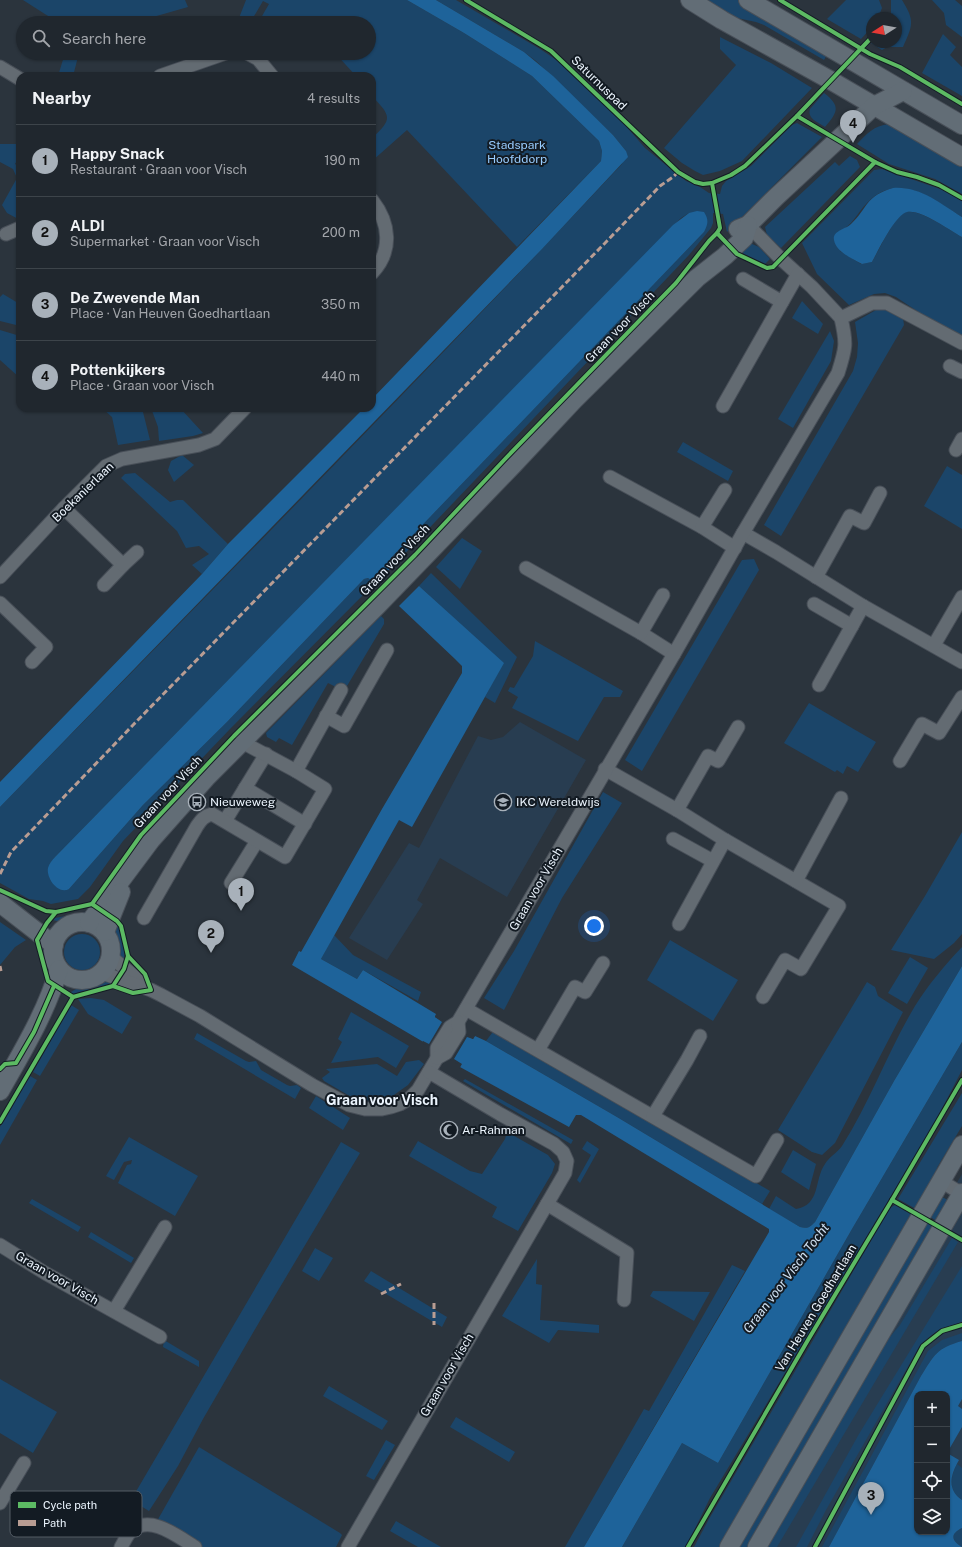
<!DOCTYPE html>
<meta charset="utf-8">
<style>
body{margin:0;font-family:"Public Sans",sans-serif;background:#2d333a;color:#f1f3f6}
.controls{position:absolute;right:12px;bottom:12px;display:grid;overflow:hidden;border-radius:8px;box-shadow:0 1px 3px #0004}
.controls button{width:36px;height:36px;display:grid;place-items:center;padding:0;border:0;border-bottom:1px solid #3d444a;background:#20272e;color:#f1f3f6;font:20px sans-serif}
.compass{position:absolute;left:866px;top:12px;width:36px;height:36px;border-radius:50%;background:#20272e;box-shadow:0 1px 3px #0004;rotate:259deg}
.you{position:absolute;left:594px;top:926px;width:14px;height:14px;margin:-10px;border:3px solid #fff;border-radius:50%;background:#1a73e8;box-shadow:0 0 0 6px #1a73e833}
.badge{display:grid;place-items:center;width:26px;height:26px;border-radius:50%;background:#a8b1ba;color:#111;font-size:13px;font-weight:700}
.pin{position:absolute;translate:-50% -33px;filter:drop-shadow(0 1px 2px #0008)}
.pin::after{content:'';position:absolute;top:21px;width:14px;height:12px;background:inherit;clip-path:polygon(0 0,100% 0,50% 100%)}
.list{margin:0;padding:0;list-style:none}
h2{display:flex;justify-content:space-between;align-items:center;height:52px;margin:0;padding:0 16px;font-size:17px}
h2 small{font-size:13px;font-weight:400;color:#a2a5aa}
.list li{display:grid;grid-template-columns:26px 1fr auto;gap:12px;align-items:center;box-sizing:border-box;height:72px;padding:0 16px;border-top:1px solid #3d444a}
.list b{display:block;font-size:15px;white-space:nowrap}
.list p{margin:0;font-size:13px;white-space:nowrap;color:#a2a5aa}
.list em{font-size:13px;font-style:normal;color:#a2a5aa}
.icon{flex:none;width:22px;height:22px;fill:none;stroke:currentColor;stroke-width:2;stroke-linecap:round;stroke-linejoin:round}
.map{position:relative;flex:none;width:962px;height:1547px;overflow:hidden}
.search{position:absolute;background:#20272e;box-shadow:0 1px 3px #0004;left:16px;top:16px;width:360px;height:44px;display:flex;align-items:center;gap:10px;box-sizing:border-box;padding:0 14px;border-radius:22px;color:#a2a5aa;font-size:15px}
.panel{position:absolute;background:#20272e;box-shadow:0 1px 3px #0004;left:16px;top:72px;width:360px;height:340px;border-radius:12px}
.map>svg:first-child{display:block}
.built{fill:#283d51;fill-rule:evenodd}
.green{fill:#1b4569}
.water{fill:#1e639a;fill-rule:evenodd}
.pier{fill:#2b343d}
.lines{fill:none;stroke-linecap:round;stroke-linejoin:round}
.street-casing{stroke:#484f58;stroke-width:15}
.secondary-casing{stroke:#484f58;stroke-width:20}
.street{stroke:#636b72;stroke-width:13}
.secondary{stroke:#626d76;stroke-width:18}
.quiet{stroke:#b99d93;stroke-width:3;stroke-dasharray:6 3;stroke-linecap:butt}
.cycleway-casing{stroke:#131b23;stroke-width:6}
.cycleway{stroke:#5cba63;stroke-width:4}
.labels{text-anchor:middle;dominant-baseline:central;stroke-width:4;stroke-linejoin:round;paint-order:stroke}
.street-label{font-size:12px;fill:#ecf5fe;stroke:#131b23}
.park-label{font-size:12px;fill:#98ccfe;stroke:#131b23}
.poi-label{font-size:12px;fill:#ecf5fe;stroke:#131b23;text-anchor:start}
.water-label{font-size:13px;font-style:italic;fill:#d0e1f2;stroke:#131b23}
.quarter-label{font-size:14px;font-weight:bold;fill:#ecf5fe;stroke:#131b23}
.key{fill:#131b23;stroke:#545c65;stroke-width:1}
.key-label{font-size:11px;fill:#ecf5fe}
</style>
<div class="map">
<svg width="962" height="1547" viewBox="0 0 962 1547">
<rect width="100%" height="100%" fill="#2b343d"/>
<g class="built">
<polygon points="520,722 586,760 507,897 440,858 417,900 423,904 387,960 349,938 409,843 419,848 478,736 491,740 503,737"/>
<path d="M962,1174V1547H743ZM917,1394H947V1532H917Z"/>
</g>
<g class="green">
<polygon points="23,0 185,0 188,7 132,23 59,23"/>
<path d="M246,0H407L464,33L532,76L599,141L602,151L601,161L517,247L407,130L372,161V138C393,119 391,116 372,96V76H356L335,53H369V23H307C298,14 292,15 284,23H258L269,4L263,1L250,23H237Z"/>
<path d="M436,0H456L540,49L558,61L618,117L645,148L677,174L686,181L700,187L709,193L720,194L722,186L726,181L751,166L792,125L797,123L822,137L727,232L723,214L713,213V223L711,228L689,255L396,563L391,559L407,541L704,232L689,213L681,218L55,857C49,865 47,869 50,879L69,889L143,805L227,722L364,579L368,578L375,583L230,729L123,841L90,887L78,899L51,904L43,901L29,899L0,883V807C208,594 418,382 622,164L626,151L613,135L536,61L524,52Z"/>
<polygon points="705,0 739,0 828,53 824,60 764,25 756,22 737,18"/>
<polygon points="846,0 879,0 882,8 878,18 872,18 872,27 861,39 827,19"/>
<path d="M891,0H902C915,21 913,25 903,47H887L882,50L871,43L872,42H896V18H891Z"/>
<polygon points="932,0 955,0 962,6 962,37 946,25 944,13"/>
<polygon points="943,34 956,47 950,55 962,67 962,96 922,73"/>
<polygon points="720,37 771,63 812,88 742,161 720,171 703,175 695,171 682,163 664,148 736,65 720,49"/>
<polygon points="65,53 79,53 73,76 58,76"/>
<path d="M824,93C841,106 838,112 825,127C818,122 807,119 810,109Z"/>
<path d="M889,124L962,162V194L935,179L889,164L857,144C868,133 873,126 889,124Z"/>
<polygon points="20,138 20,156 15,164 20,167 20,220 7,213 2,205 17,178 13,169 0,162 0,144 16,144"/>
<polygon points="850,156 857,160 860,167 781,248 767,235 765,227 835,162 839,166"/>
<path d="M882,169L943,190L962,201V217C933,199 898,170 867,203C857,213 853,225 840,231V251L861,264L872,262C878,252 895,215 906,212C921,209 949,230 962,237V338L932,321L896,297L885,293L874,294L849,305L817,274L802,243L874,170Z"/>
<polygon points="752,244 759,247 770,259 765,264 740,252 746,245"/>
<polygon points="3,294 18,303 20,300 20,326 0,321 0,297"/>
<polygon points="802,301 823,324 818,334 792,318"/>
<polygon points="876,310 887,310 903,318 904,325 781,536 764,525 853,371 857,357 858,343 855,322"/>
<polygon points="0,330 20,336 20,378 0,360"/>
<polygon points="830,331 834,341 831,361 793,428 778,419"/>
<polygon points="102,408 142,408 150,440 118,445 112,417"/>
<polygon points="151,408 180,408 203,433 193,436 159,441 158,427"/>
<polygon points="683,442 733,471 728,481 677,452"/>
<polygon points="182,455 194,465 174,482 168,470 171,461"/>
<polygon points="947,466 962,475 962,529 924,506"/>
<polygon points="135,473 170,502 177,500 183,500 228,544 202,574 192,565 209,554 199,546 186,548 177,531 121,478 125,474"/>
<polygon points="462,538 482,551 460,589 436,567"/>
<polygon points="754,559 759,570 642,771 625,760 742,560"/>
<polygon points="431,573 517,657 495,703 485,697 503,663 419,586"/>
<polygon points="381,616 384,619 384,624 344,691 328,683 292,745 279,738 276,742 267,737 266,733"/>
<polygon points="535,641 623,691 620,697 604,697 578,741 512,708 518,697 508,691 510,687 514,688 533,656"/>
<polygon points="809,703 876,742 858,772 847,766 843,774 837,770 835,772 784,743"/>
<polygon points="603,792 622,803 562,898 504,1010 484,998 514,951"/>
<polygon points="962,832 962,934 954,943 934,959 891,950 925,896"/>
<path d="M92,909L88,916C77,918 63,924 53,920L55,918L82,913Z"/>
<polygon points="0,922 26,940 15,947 0,965"/>
<path d="M117,924C124,934 125,951 124,963L119,957L112,934Z"/>
<circle cx="82" cy="952" r="18"/>
<polygon points="334,935 353,955 421,992 418,1001 363,970 357,979 321,959"/>
<polygon points="670,940 738,980 713,1021 647,980"/>
<polygon points="40,943 47,948 52,969 50,980"/>
<path d="M962,947V966L894,1081L815,1222C810,1227 808,1229 800,1227L769,1209L776,1196L796,1209C821,1205 814,1179 825,1164C829,1157 837,1153 842,1146C870,1102 888,1051 915,1006C928,985 945,965 962,947Z"/>
<polygon points="910,957 928,968 907,1004 888,993"/>
<polygon points="101,981 111,982 112,984 73,994 71,994 71,992 81,986"/>
<polygon points="867,982 875,987 878,996 903,1012 835,1143 822,1155 812,1152 778,1130"/>
<polygon points="91,998 104,1000 132,1017 122,1034 88,1014 78,999"/>
<polygon points="71,1005 79,1010 40,1076 33,1072"/>
<polygon points="351,1012 409,1046 396,1068 378,1057 331,1063 342,1042 338,1039"/>
<polygon points="495,1029 770,1191 762,1204 617,1117 486,1041"/>
<polygon points="197,1033 246,1061 249,1062 256,1061 261,1070 287,1085 290,1086 297,1085 301,1088 295,1099 194,1039"/>
<polygon points="962,1042 962,1070 933,1126 710,1498 686,1547 622,1547 682,1443 718,1463 852,1229"/>
<polygon points="419,1060 424,1064 408,1085 391,1097 372,1101 353,1098 324,1081 322,1078 330,1072 326,1069 377,1064 397,1076 406,1062"/>
<polygon points="30,1076 37,1080 0,1145 0,1127"/>
<polygon points="465,1079 573,1140 571,1144 463,1081"/>
<polygon points="962,1093 962,1126 938,1166 918,1210 898,1199"/>
<polygon points="316,1096 350,1118 343,1130 309,1108"/>
<polygon points="507,1132 548,1155 555,1164 552,1173 518,1231 492,1217 497,1207 409,1156 418,1141 470,1171 482,1174 505,1139"/>
<polygon points="129,1137 198,1176 175,1216 118,1183 127,1165 131,1164 132,1160 124,1162 114,1180 106,1176"/>
<polygon points="587,1141 599,1149 580,1183 577,1180 591,1155 582,1149"/>
<polygon points="341,1142 360,1153 261,1319 203,1419 178,1466 149,1511 131,1500"/>
<polygon points="793,1150 816,1164 809,1190 781,1172"/>
<polygon points="940,1196 950,1201 938,1222 929,1216"/>
<polygon points="32,1199 81,1227 78,1232 29,1203"/>
<polygon points="895,1205 914,1216 721,1547 694,1547 709,1519 890,1208"/>
<polygon points="925,1222 935,1227 748,1547 735,1547"/>
<polygon points="91,1232 134,1258 131,1263 88,1237"/>
<polygon points="952,1238 958,1242 777,1547 761,1547 878,1349 889,1338 900,1325"/>
<polygon points="315,1248 333,1258 319,1281 302,1271"/>
<polygon points="537,1259 536,1284 542,1285 540,1320 599,1325 599,1333 558,1330 549,1343 502,1316"/>
<polygon points="732,1265 745,1271 584,1547 565,1547 644,1409 649,1411"/>
<path d="M962,1266V1322C942,1329 934,1330 919,1347L826,1510L807,1547H796L859,1434Z"/>
<polygon points="371,1271 447,1317 442,1327 364,1281"/>
<polygon points="653,1291 710,1292 694,1321 650,1296"/>
<path d="M962,1333V1341C936,1349 935,1354 921,1376L829,1547H822L928,1351L942,1340Z"/>
<polygon points="164,1340 199,1361 199,1367 163,1347"/>
<polygon points="0,1379 57,1412 33,1453 0,1433"/>
<polygon points="329,1386 388,1421 382,1430 323,1396"/>
<polygon points="456,1417 515,1452 509,1462 450,1427"/>
<polygon points="386,1440 395,1445 374,1480 366,1476"/>
<polygon points="199,1447 340,1533 342,1535 336,1547 202,1547 157,1521"/>
<path d="M957,1464L962,1468V1500C948,1490 950,1478 957,1464Z"/>
<polygon points="396,1521 441,1547 418,1547 390,1531"/>
<path d="M962,1528V1547C951,1540 950,1534 962,1528Z"/>
</g>
<g class="water">
<polygon points="407,0 436,0 524,52 553,76 613,135 626,151 628,157 542,249 0,807 0,782 202,574 228,544 364,408 372,408 372,399 601,161 602,151 599,141 532,76 464,33"/>
<path d="M893,188C920,186 939,203 962,217V237C949,230 921,209 907,212C895,215 878,251 872,262L862,264C853,259 836,252 834,240C832,231 846,229 851,224C868,208 865,196 893,188Z"/>
<path d="M697,211L704,212C709,220 708,224 704,232L407,541L391,558L396,563L375,583L368,578L364,579L227,722L143,805L69,889C58,895 46,878 48,868C49,864 52,860 55,857L673,225L689,213Z"/>
<path d="M419,586L504,663L412,827L399,820L321,959L357,979L363,970L436,1014L435,1017L473,1039L475,1036L486,1041L617,1117L800,1227C808,1229 810,1227 815,1222L894,1081L962,966V1042L852,1229L718,1463L682,1443L622,1547H584L769,1232V1229L581,1115H576L569,1127L460,1067L461,1064L292,965L299,951L301,952L382,809L462,673V666L455,659L399,606Z"/>
<path d="M962,1341V1399L958,1406L962,1409V1427L947,1453L959,1460C951,1474 946,1489 962,1500V1528C950,1534 951,1540 962,1547H829L921,1376C934,1355 937,1348 962,1341ZM917,1394H947V1532H917Z"/>
</g>
<polygon class="pier" points="437,1012 438,1014 437,1017 443,1020 472,1037 476,1034 473,1039 467,1037 454,1059 462,1064 459,1069 459,1065 422,1043 423,1041 429,1044 442,1022 435,1017"/>
<g class="lines">
<defs>
<g id="street">
<polyline points="247,53 258,59 272,76"/>
<polyline points="0,67 20,79"/>
<polyline points="160,76 226,53"/>
<path d="M372,200C390,223 393,251 372,273"/>
<polyline points="748,225 781,259 812,287 841,318"/>
<polyline points="6,234 20,228"/>
<polyline points="743,279 782,302"/>
<polyline points="950,366 962,372"/>
<polyline points="723,406 798,274"/>
<polyline points="956,450 962,439"/>
<polyline points="610,477 702,527 735,548"/>
<polyline points="64,508 123,565 104,585"/>
<polyline points="702,527 725,490"/>
<polyline points="743,533 776,552 863,606 962,662"/>
<polyline points="123,565 137,552"/>
<polyline points="526,568 641,633 674,654"/>
<polyline points="0,577 64,508 106,466 122,459 199,445 215,439 245,408"/>
<polyline points="816,577 850,516 864,523 880,493"/>
<polyline points="0,603 46,647 32,662"/>
<polyline points="814,604 852,626"/>
<polyline points="641,633 663,595"/>
<polyline points="934,645 962,597"/>
<polyline points="819,685 863,606"/>
<polyline points="326,716 344,726 387,650"/>
<polyline points="900,761 922,724 939,733 962,697"/>
<polyline points="605,769 677,810 725,840 839,906 801,969 785,960 763,997"/>
<polyline points="296,771 341,690"/>
<polyline points="245,788 305,824"/>
<polyline points="677,810 708,756 718,761 738,727"/>
<polyline points="225,821 266,754"/>
<polyline points="673,839 713,861"/>
<polyline points="796,881 841,798"/>
<polyline points="231,883 257,841"/>
<path d="M144,918L197,826C201,820 204,816 212,814L285,857L325,789L296,771L242,742"/>
<polyline points="679,924 725,840"/>
<polyline points="111,957 144,984"/>
<path d="M102,973L151,990L161,995L200,1016L312,1085L349,1105L365,1109H382L391,1107L400,1104L410,1098L418,1090L437,1058V1048L450,1027L458,1022L674,654L743,533L838,373C846,348 847,344 841,318L872,303H887L962,343"/>
<polyline points="466,1009 756,1176 777,1140"/>
<polyline points="538,1050 575,987 585,992 603,963"/>
<polyline points="437,1058 446,1053 459,1032 458,1022"/>
<polyline points="653,1116 687,1060 700,1036"/>
<polyline points="941,1181 962,1194"/>
<polyline points="547,1204 627,1253 624,1300"/>
<polyline points="0,1245 45,1273 160,1337"/>
<polyline points="114,1311 165,1227"/>
<polyline points="0,1503 24,1463"/>
<path d="M121,1547C124,1542 127,1535 131,1531C150,1514 177,1536 195,1547"/>
<polyline points="348,1547 565,1173 567,1161 563,1152 554,1144 500,1114 429,1072"/>
</g>
<g id="secondary">
<polyline points="690,0 722,20 830,80 962,157"/>
<polyline points="748,0 962,125"/>
<polyline points="738,229 748,225 776,197 874,106 903,91"/>
<polyline points="0,903 54,945"/>
<circle cx="82" cy="951" r="29"/>
<polyline points="89,923 151,840 206,778 378,605 513,465 574,400 697,278 725,256 744,238 748,225"/>
<polyline points="105,932 121,892"/>
<path d="M0,1091C22,1052 46,1013 59,969"/>
<polyline points="729,1547 962,1145"/>
<polyline points="757,1547 962,1193"/>
</g>
</defs>
<use href="#street" class="street-casing"/>
<use href="#secondary" class="secondary-casing"/>
<use href="#street" class="street"/>
<use href="#secondary" class="secondary"/>
<g class="quiet">
<polyline points="0,874 11,852 134,724 607,241 660,186 673,177 678,172"/>
<polyline points="0,966 1,971"/>
<polyline points="381,1294 401,1284"/>
<polyline points="434,1303 434,1325"/>
</g>
<defs>
<g id="cycleway">
<polyline points="466,0 551,51 678,172 695,182 703,184 712,183 731,175 745,166 797,116 872,37"/>
<polyline points="780,0 870,54 900,67 962,104"/>
<polyline points="797,116 875,162 897,172 917,177 939,185 962,198"/>
<polyline points="717,233 737,254 767,268 773,267 875,162"/>
<polyline points="0,890 46,911 56,912 92,904 117,921 121,926 128,956 124,969 113,986 73,997 48,981 37,940 47,923 56,912"/>
<polyline points="92,904 141,835 234,736 415,555 506,458 676,283 709,241 717,233 720,228 712,183"/>
<polyline points="113,986 133,993 151,990 145,974 128,956"/>
<polyline points="0,1069 5,1064 16,1063 34,1032 54,986"/>
<polyline points="0,1122 73,997"/>
<polyline points="892,1200 962,1240"/>
<polyline points="688,1547 808,1340 892,1200 962,1080"/>
<polyline points="815,1547 923,1346 942,1331 962,1325"/>
</g>
</defs>
<use href="#cycleway" class="cycleway-casing"/>
<use href="#cycleway" class="cycleway"/>
</g>
<defs>
<symbol id="bus-ring" viewBox="-11 -11 22 22"><circle r="9.5" fill="#131b23" stroke="#a8b1ba" stroke-width="1.5"/><path d="M-5-6H5V4H4V6H2V4H-2V6H-4V4H-5ZM-3.5-4V0h7V-4ZM-3.5 1.2v1.5H-2V1.2ZM2 1.2v1.5H3.5V1.2Z" fill="#a8b1ba"/></symbol>
<symbol id="school-ring" viewBox="-11 -11 22 22"><circle r="9.5" fill="#131b23" stroke="#a8b1ba" stroke-width="1.5"/><path d="M0-5L7-2L0 1L-7-2ZM-4 1L0 2.5L4 1V4Q0 6-4 4Z" fill="#a8b1ba"/></symbol>
<symbol id="mosque-ring" viewBox="-11 -11 22 22"><circle r="9.5" fill="#131b23" stroke="#a8b1ba" stroke-width="1.5"/><path d="M3.5-4.9A6 6 0 1 0 3.5 4.9A5 5 0 1 1 3.5-4.9Z" fill="#a8b1ba"/></symbol>
</defs>
<g fill-rule="evenodd">
<use href="#bus-ring" x="187" y="792" width="20" height="20"/>
<use href="#school-ring" x="493" y="792" width="20" height="20"/>
<use href="#mosque-ring" x="439" y="1120" width="20" height="20"/>
</g>
<g class="labels">
<g class="street-label">
<text transform="translate(599 83) rotate(44)">Saturnuspad</text>
<text transform="translate(620 327) rotate(-46)">Graan voor Visch</text>
<text transform="translate(83 492) rotate(-44)">Boekanierlaan</text>
<text transform="translate(395 560) rotate(-46)">Graan voor Visch</text>
<text transform="translate(168 792) rotate(-47)">Graan voor Visch</text>
<text transform="translate(536 889) rotate(-60)">Graan voor Visch</text>
<text transform="translate(57 1278) rotate(30)">Graan voor Visch</text>
<text transform="translate(816 1308) rotate(-59)">Van Heuven Goedhartlaan</text>
<text transform="translate(447 1375) rotate(-60)">Graan voor Visch</text>
</g>
<g class="park-label">
<text x="517" y="145">Stadspark<tspan x="517" dy="14">Hoofddorp</tspan></text>
</g>
<g class="poi-label">
<text x="210" y="802">Nieuweweg</text>
<text x="516" y="802">IKC Wereldwijs</text>
<text x="462" y="1130">Ar-Rahman</text>
</g>
<g class="water-label">
<text transform="translate(786 1278) rotate(-53)">Graan voor Visch Tocht</text>
</g>
<g class="quarter-label">
<text x="382" y="1100">Graan voor Visch</text>
</g>
</g>
<rect x="10" y="1491" width="132" height="46" rx="6" class="key"/>
<rect x="18" y="1502" width="18" height="6" fill="#5cba63"/>
<rect x="18" y="1520" width="18" height="6" fill="#b99d93"/>
<g class="key-label">
<text x="43" y="1509">Cycle path</text>
<text x="43" y="1527">Path</text>
</g>
</svg>
<div class="controls">
<button>+</button>
<button>−</button>
<button><svg class="icon" aria-label="locate" viewBox="0 0 24 24"><circle cx="12" cy="12" r="6"/><path d="M12 2v4M12 18v4M2 12h4M18 12h4"/></svg></button>
<button><svg class="icon" aria-label="layers" viewBox="0 0 24 24"><path d="M12 4l9 5-9 5-9-5zM3 14l9 5 9-5"/></svg></button>
</div>
<svg class="compass" viewBox="-18 -18 36 36"><path d="M0-13l5 13h-10z" fill="#e53935"/><path d="M0 13l5-13h-10z" fill="#a2a5aa"/></svg>
<div class="you"></div>
<div class="pin badge" style="left:241px;top:911px">1</div>
<div class="pin badge" style="left:211px;top:953px">2</div>
<div class="pin badge" style="left:871px;top:1515px">3</div>
<div class="pin badge" style="left:853px;top:143px">4</div>
<div class="search"><svg class="icon" aria-label="search" viewBox="0 0 24 24"><circle cx="10" cy="10" r="6"/><path d="M15 15l6 6"/></svg>Search here</div>
<section class="panel">
<h2>Nearby<small>4 results</small></h2>
<ul class="list">
<li><span class="badge">1</span><div><b>Happy Snack</b><p>Restaurant · Graan voor Visch</p></div><em>190 m</em></li>
<li><span class="badge">2</span><div><b>ALDI</b><p>Supermarket · Graan voor Visch</p></div><em>200 m</em></li>
<li><span class="badge">3</span><div><b>De Zwevende Man</b><p>Place · Van Heuven Goedhartlaan</p></div><em>350 m</em></li>
<li><span class="badge">4</span><div><b>Pottenkijkers</b><p>Place · Graan voor Visch</p></div><em>440 m</em></li>
</ul>
</section>
</div>
